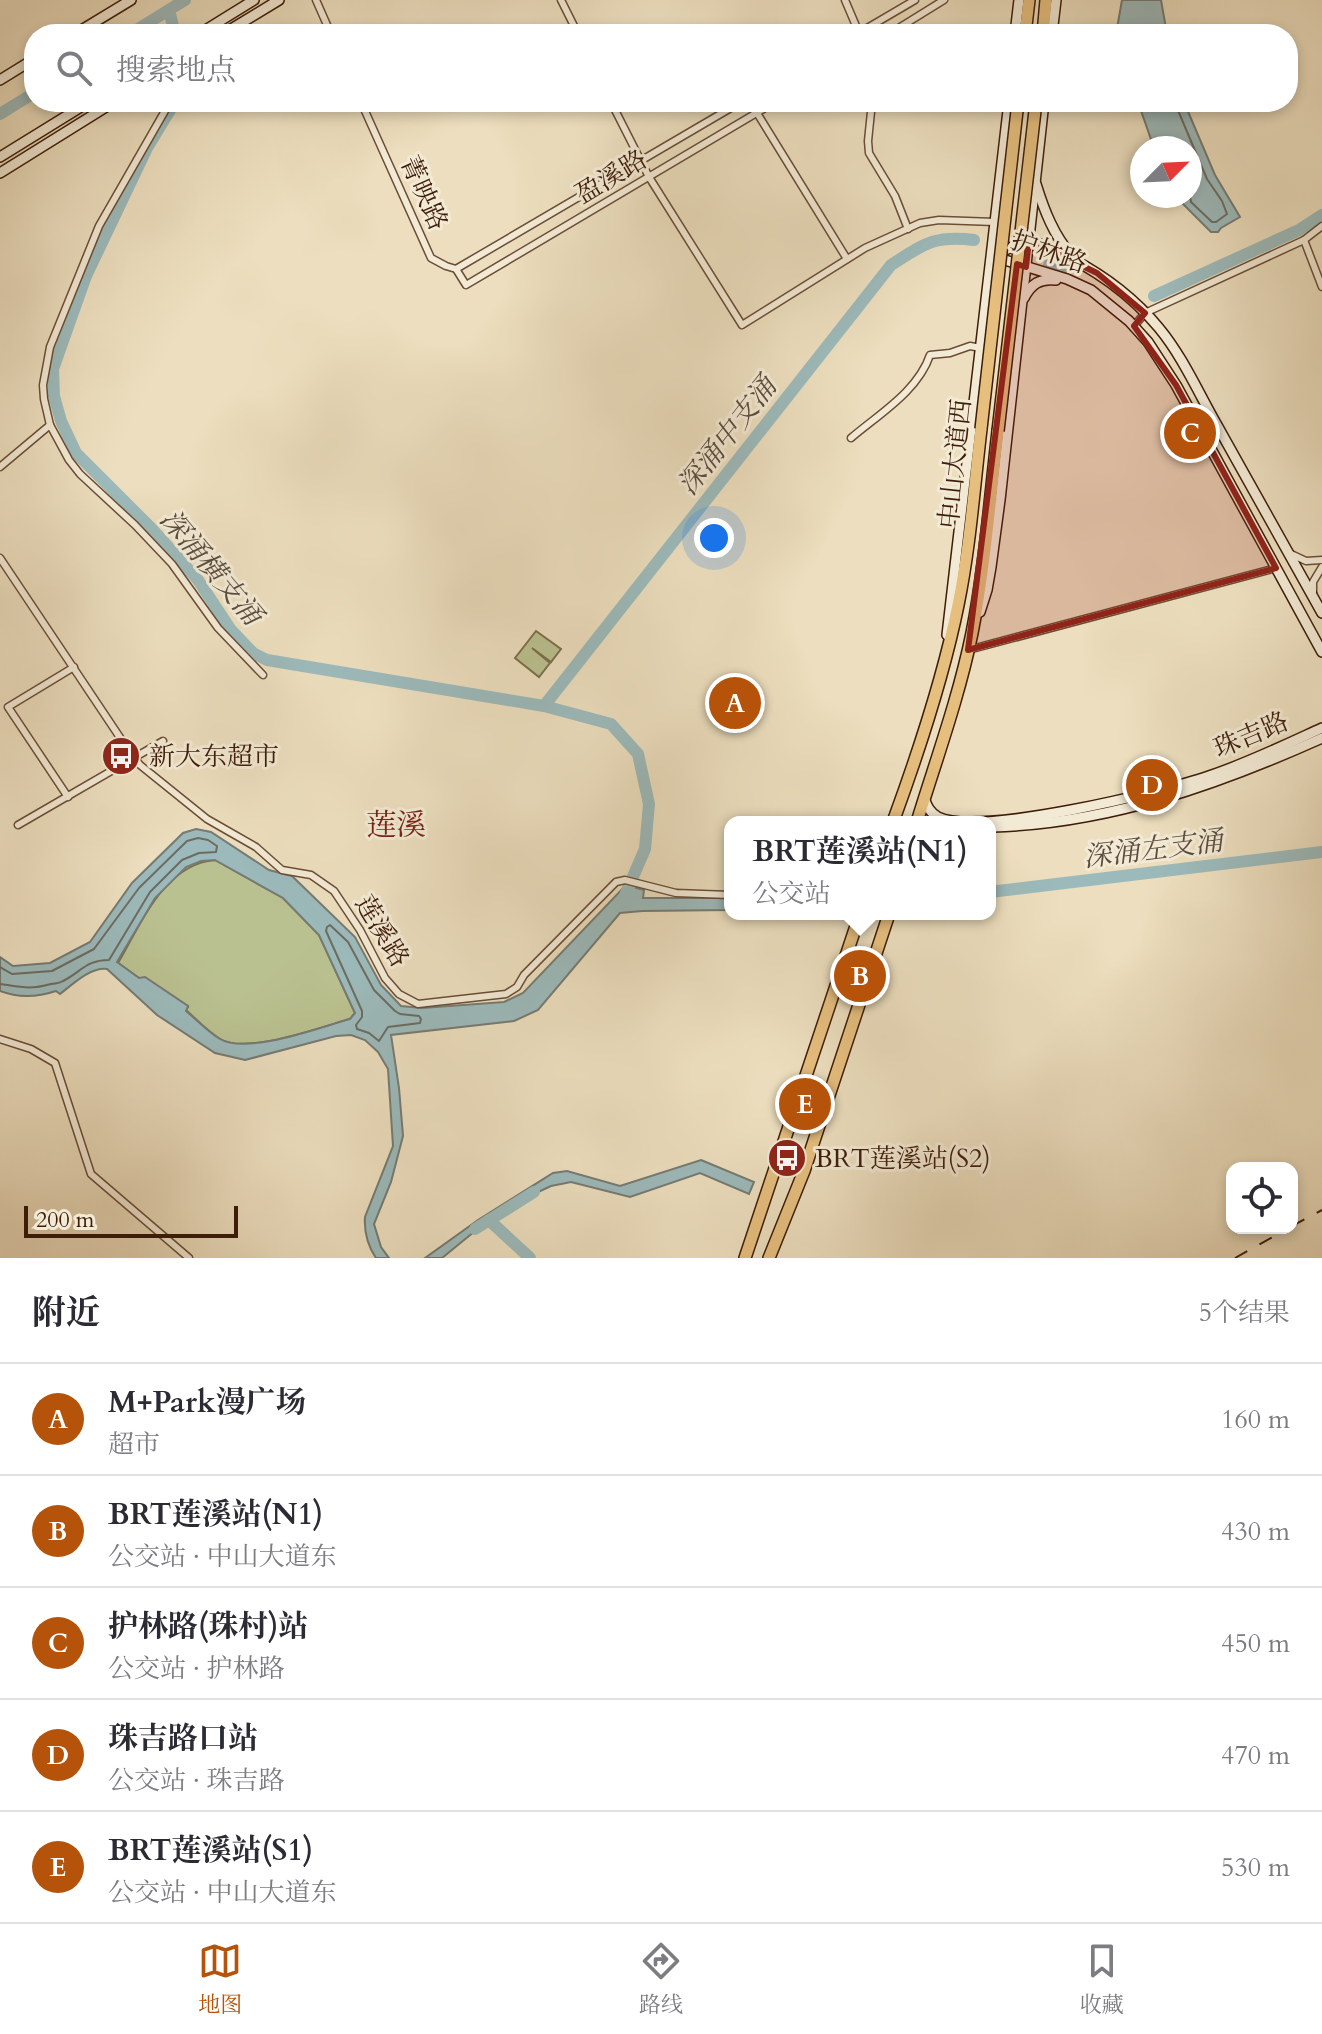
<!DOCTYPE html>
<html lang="zh">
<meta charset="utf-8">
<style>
body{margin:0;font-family:Cardo,"Noto Serif SC",serif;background:#f2f2f3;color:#2b2b33}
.controls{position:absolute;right:24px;bottom:24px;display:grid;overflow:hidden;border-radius:16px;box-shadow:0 4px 12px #0003}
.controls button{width:72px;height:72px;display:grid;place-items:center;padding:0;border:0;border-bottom:2px solid #e1e1e2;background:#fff;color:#2b2b33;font:40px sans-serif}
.compass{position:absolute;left:1130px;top:136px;width:72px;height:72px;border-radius:50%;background:#fff;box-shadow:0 4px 12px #0003;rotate:66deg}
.scale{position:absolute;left:24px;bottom:20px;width:214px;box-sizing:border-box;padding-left:8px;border:4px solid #3e1d09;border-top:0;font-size:22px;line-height:28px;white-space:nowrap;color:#3e1d09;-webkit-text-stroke:6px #f3ead5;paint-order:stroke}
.you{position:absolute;left:714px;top:538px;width:28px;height:28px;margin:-20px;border:6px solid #fff;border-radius:50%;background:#1a73e8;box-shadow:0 0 0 12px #1a73e833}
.badge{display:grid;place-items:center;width:52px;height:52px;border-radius:50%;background:#b45309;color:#fff;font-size:26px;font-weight:700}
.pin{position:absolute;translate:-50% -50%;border:4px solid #fff;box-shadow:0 2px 8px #0006}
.popup{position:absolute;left:724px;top:816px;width:272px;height:104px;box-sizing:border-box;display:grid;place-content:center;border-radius:16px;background:#fff;filter:drop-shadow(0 2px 6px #0005);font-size:26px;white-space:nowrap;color:#7c7c81}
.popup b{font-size:30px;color:#2b2b33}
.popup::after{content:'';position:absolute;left:50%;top:100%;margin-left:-16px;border:16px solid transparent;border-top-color:#fff}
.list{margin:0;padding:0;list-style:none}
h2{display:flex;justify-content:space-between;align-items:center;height:104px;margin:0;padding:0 32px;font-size:34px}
h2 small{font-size:26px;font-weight:400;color:#7c7c81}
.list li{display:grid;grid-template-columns:52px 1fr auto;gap:24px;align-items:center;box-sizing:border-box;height:112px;padding:0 32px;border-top:2px solid #e1e1e2}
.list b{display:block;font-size:30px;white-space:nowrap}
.list p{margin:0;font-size:26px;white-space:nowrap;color:#7c7c81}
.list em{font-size:26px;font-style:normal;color:#7c7c81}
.icon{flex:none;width:44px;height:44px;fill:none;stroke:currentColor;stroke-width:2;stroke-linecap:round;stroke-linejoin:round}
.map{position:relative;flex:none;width:1322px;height:1258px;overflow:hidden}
.search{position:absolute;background:#fff;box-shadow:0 4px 12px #0003;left:24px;right:24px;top:24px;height:88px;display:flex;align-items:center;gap:20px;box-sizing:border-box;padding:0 28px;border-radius:32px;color:#7c7c81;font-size:30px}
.sheet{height:664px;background:#fff}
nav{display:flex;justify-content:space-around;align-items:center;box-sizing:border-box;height:112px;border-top:2px solid #e1e1e2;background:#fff;font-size:22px;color:#7c7c81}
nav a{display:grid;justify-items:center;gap:4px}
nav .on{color:#b45309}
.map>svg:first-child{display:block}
.green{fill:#bac190;stroke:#7c6f4c;stroke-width:2}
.water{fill:#9cbabb;stroke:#767b74;stroke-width:2;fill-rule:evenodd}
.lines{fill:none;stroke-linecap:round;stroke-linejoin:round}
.shore{stroke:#6d6c62;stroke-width:2}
.river{stroke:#9cbabb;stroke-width:12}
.street-casing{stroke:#6a4d36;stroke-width:9}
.secondary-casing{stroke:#3e1d09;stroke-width:12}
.highway-casing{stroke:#3e1d09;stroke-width:14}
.street{stroke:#f3ead5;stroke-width:6}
.secondary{stroke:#f3ead5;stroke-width:9}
.highway{stroke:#e6bf7f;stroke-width:11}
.rail{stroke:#3e1d09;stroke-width:2;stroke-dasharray:14 14;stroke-linecap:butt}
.highway-bridge-casing{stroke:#3e1d09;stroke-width:14;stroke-linecap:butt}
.highway-bridge{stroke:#e6bf7f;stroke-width:11}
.marked{fill:#8f2418;fill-opacity:0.2;stroke:#8f2418;stroke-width:6;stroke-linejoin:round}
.labels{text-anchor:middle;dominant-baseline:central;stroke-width:6;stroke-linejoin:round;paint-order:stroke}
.street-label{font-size:26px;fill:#3e1d09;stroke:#f3ead5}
.poi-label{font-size:26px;fill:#3e1d09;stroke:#f3ead5;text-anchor:start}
.water-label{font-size:28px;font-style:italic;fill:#5a4c3e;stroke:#f3ead5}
.quarter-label{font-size:30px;fill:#7a1f14;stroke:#f3ead5}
</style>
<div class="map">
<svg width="1322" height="1258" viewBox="0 0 1322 1258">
<rect width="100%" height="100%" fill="#ecdebe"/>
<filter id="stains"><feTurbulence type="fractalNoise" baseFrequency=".0025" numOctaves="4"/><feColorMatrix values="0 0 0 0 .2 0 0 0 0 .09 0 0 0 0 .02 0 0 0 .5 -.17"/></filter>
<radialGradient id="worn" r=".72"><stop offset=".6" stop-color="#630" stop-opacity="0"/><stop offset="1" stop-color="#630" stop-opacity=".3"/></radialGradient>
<g class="green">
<polygon points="536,631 561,649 551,662 532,648 550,663 539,677 515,658"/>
<path d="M215,860L283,898L319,935L355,1013L350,1019C321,1027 246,1055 220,1039C208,1032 197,1020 186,1010L188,1007L139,978L118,963C141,924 164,864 215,860Z"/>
</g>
<g class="water">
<polygon points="1122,0 1161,0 1167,34 1116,34"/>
<polygon points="1138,102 1184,102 1215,175 1240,217 1221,228 1218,232 1211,232 1180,201 1183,200 1181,196 1190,196 1190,148 1154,148"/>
<path d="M196,829L211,832L269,870L292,876L355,937L381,985L401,1006L422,1008L504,1002L523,993L626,885L644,890L643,898H730V910L642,911L620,913L538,1010L514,1021L391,1035L399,1088L403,1136L391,1182L374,1224L381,1247L389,1258H376C368,1246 364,1231 365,1217L393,1146L388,1069L378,1052L365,1040L351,1035L336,1036L245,1060L215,1053L157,1015L107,969C90,967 73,984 60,994L56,991C38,997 18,998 0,991V957L13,966L50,963L90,942L132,883L183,833ZM215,860L283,898L319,935L355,1013L350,1019C321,1027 247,1055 220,1039C208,1032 197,1020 186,1011L188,1006L145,977L139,978L117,962L155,898L186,867L201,861Z"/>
<polygon points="701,1160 754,1182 749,1194 700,1173 630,1197 571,1182 551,1186 502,1209 442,1258 425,1258 478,1220 553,1173 567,1171 620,1186"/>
</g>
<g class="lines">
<g class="shore">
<polyline points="1177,102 1177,108 1207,179 1222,201 1227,214 1216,222 1212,222 1191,202 1190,196"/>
<polygon points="330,925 348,942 374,990 395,1011 400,1014 419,1016 421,1019 420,1023 388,1027 379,1041 369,1033 357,1029 356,1025 362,1017 362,1011 326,931 327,927"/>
<path d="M0,967L12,974L52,971L94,949L139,888L187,841L198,838L208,840L217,846L216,852L199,853L182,860L150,892L109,960C86,960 81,972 63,981C58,984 57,983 51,984C29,990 21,987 0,984"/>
</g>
<g class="river">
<polyline points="169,10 175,34"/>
<polyline points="130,34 185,0"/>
<polyline points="175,102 147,148 86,276 53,369 54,396 61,421 76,453 153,530 198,580 231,630 253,653 267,660 544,706 611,724 638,754 649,804 645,849 623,900"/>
<polyline points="0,114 34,93"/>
<polyline points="1049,265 1062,269"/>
<polyline points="1154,296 1299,230 1322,215"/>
<path d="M544,706L891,265C924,244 934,235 974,240"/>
<polyline points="990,892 1322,852"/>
<polyline points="489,1220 530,1258"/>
<polyline points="475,1229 534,1192"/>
</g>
<defs>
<g id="street">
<polyline points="316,0 331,34"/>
<polyline points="561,0 578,34"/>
<polyline points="845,0 859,33"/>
<polyline points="857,34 915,0"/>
<polyline points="889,34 944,0"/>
<polyline points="170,102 99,226 50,347 43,385 44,399 50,425 69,460 80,474 135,525 172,564 218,628 263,675"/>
<polyline points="361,102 431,258 446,266 456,269 466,285 775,102"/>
<polyline points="611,102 649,177 742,325 865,248 920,223 939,220 995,222"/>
<polyline points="872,102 868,141 869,153 895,196 908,229"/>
<polyline points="757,113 847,259"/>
<polyline points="1304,240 1322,287"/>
<polyline points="456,269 741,102"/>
<polyline points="1134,326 1145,313 1304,240 1322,226"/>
<path d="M851,438C879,414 918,391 930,355L950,353L970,346L981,348"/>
<polyline points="0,467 50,425"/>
<polyline points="1291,554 1306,561 1322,560"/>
<polyline points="0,558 129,751 140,765 207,819 256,847 282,870 311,875 334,891 360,930 385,978 399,994 418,1004 506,994 517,987 524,975 616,882 625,880 676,893 730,895"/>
<polyline points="1313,594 1313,582 1322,567"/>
<polyline points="968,650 1276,568"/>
<polyline points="68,797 8,707 74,667"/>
<polyline points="18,825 163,741"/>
<polyline points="0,1039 31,1049 55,1063 91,1174 189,1258"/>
</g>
<g id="secondary">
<polyline points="75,34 131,0"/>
<polyline points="199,34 254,0"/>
<polyline points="223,34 279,0"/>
<polyline points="1015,34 1019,0"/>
<polyline points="1052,34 1056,0"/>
<polyline points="0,80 34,59"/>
<polyline points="0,157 89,102"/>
<polyline points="0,173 114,102"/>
<path d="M1036,184C1044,210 1054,236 1072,256"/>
<path d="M998,253L1029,240C1078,258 1125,287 1159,328C1183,357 1199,394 1218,427C1253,489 1288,551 1322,613"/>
<polyline points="995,257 1067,279 1091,290 1129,321 1148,342 1176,385 1322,652"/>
<path d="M1024,298C1031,284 1040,278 1056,280"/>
<polyline points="980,612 987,590 991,567 1000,500 1044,102"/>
<polyline points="947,635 1009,102"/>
<path d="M924,798C927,806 930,813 938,817C978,837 1163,792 1209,776C1248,763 1285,745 1322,728"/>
<path d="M993,827C1110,823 1217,785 1322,738"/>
</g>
<g id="highway">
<polyline points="1025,34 1029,0"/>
<polyline points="1043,34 1046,0"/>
<path d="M893,822C919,751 943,679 958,605C970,547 974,488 981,429"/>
<path d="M917,822C936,760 959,697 972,633C985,567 990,499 998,431"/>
<polyline points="745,1258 860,914"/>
<polyline points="769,1258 804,1171 889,914"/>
</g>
</defs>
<use href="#street" class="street-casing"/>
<use href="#secondary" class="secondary-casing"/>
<use href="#highway" class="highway-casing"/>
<use href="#street" class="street"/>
<use href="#secondary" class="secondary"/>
<use href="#highway" class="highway"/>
<g class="rail">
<polyline points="1292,1226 1322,1210"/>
<polyline points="1235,1258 1289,1228"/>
</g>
<defs>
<g id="highway-bridge">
<polyline points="981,429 1018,102"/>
<polyline points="998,431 1036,102"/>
</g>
</defs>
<use href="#highway-bridge" class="highway-bridge-casing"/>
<use href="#highway-bridge" class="highway-bridge"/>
</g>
<path class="marked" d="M1029,240L1097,273L1145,313L1134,326L1176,385L1276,568L968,650L1017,264L1026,267Z"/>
<defs>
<symbol id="bus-disc" viewBox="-11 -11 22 22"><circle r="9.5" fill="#8f2418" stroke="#f3ead5"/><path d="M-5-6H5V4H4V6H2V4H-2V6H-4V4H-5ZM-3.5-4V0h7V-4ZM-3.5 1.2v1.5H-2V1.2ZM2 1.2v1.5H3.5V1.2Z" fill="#fff"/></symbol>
</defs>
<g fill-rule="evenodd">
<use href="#bus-disc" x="99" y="734" width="44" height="44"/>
<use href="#bus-disc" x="765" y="1136" width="44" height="44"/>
</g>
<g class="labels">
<g class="street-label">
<text transform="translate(611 177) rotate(-31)">盈溪路</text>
<text transform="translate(424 193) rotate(66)">菁映路</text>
<text transform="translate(1049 252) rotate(19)">护林路</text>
<text transform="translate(955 464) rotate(-84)">中山大道西</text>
<text transform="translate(1251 735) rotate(-23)">珠吉路</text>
<text transform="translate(382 931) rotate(59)">莲溪路</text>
</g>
<g class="poi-label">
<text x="149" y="756">新大东超市</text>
<text x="815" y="1158">BRT莲溪站(S2)</text>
</g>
<g class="water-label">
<text transform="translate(727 436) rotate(-52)">深涌中支涌</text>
<text transform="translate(211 567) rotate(50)">深涌横支涌</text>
<text transform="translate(1153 849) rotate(-7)">深涌左支涌</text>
</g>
<g class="quarter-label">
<text x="396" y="825">莲溪</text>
</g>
</g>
<rect width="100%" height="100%" filter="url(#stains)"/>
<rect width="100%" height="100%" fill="url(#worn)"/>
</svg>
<div class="controls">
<button><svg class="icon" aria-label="locate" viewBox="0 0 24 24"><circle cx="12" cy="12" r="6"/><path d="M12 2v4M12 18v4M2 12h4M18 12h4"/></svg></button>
</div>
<svg class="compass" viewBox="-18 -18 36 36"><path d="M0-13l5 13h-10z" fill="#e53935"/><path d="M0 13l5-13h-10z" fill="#7c7c81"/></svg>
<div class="scale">200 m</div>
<div class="you"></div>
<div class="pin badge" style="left:735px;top:703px">A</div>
<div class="pin badge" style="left:860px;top:976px">B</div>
<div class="popup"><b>BRT莲溪站(N1)</b>公交站</div>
<div class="pin badge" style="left:1190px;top:433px">C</div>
<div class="pin badge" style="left:1152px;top:785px">D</div>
<div class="pin badge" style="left:805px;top:1104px">E</div>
<div class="search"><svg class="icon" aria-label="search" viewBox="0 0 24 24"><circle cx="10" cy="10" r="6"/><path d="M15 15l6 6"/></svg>搜索地点</div>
</div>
<section class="sheet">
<h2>附近<small>5个结果</small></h2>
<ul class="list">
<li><span class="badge">A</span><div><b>M+Park漫广场</b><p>超市</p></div><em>160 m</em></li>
<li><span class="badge">B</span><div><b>BRT莲溪站(N1)</b><p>公交站 · 中山大道东</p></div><em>430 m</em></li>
<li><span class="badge">C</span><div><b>护林路(珠村)站</b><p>公交站 · 护林路</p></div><em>450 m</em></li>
<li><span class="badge">D</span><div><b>珠吉路口站</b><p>公交站 · 珠吉路</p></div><em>470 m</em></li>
<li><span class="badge">E</span><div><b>BRT莲溪站(S1)</b><p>公交站 · 中山大道东</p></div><em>530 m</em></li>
</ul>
</section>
<nav>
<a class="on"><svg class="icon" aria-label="map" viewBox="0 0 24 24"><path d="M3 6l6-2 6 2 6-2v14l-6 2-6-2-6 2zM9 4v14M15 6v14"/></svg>地图</a>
<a><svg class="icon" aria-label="directions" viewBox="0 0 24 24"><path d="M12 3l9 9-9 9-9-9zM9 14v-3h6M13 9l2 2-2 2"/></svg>路线</a>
<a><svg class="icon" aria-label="saved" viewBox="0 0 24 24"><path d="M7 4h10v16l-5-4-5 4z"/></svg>收藏</a>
</nav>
